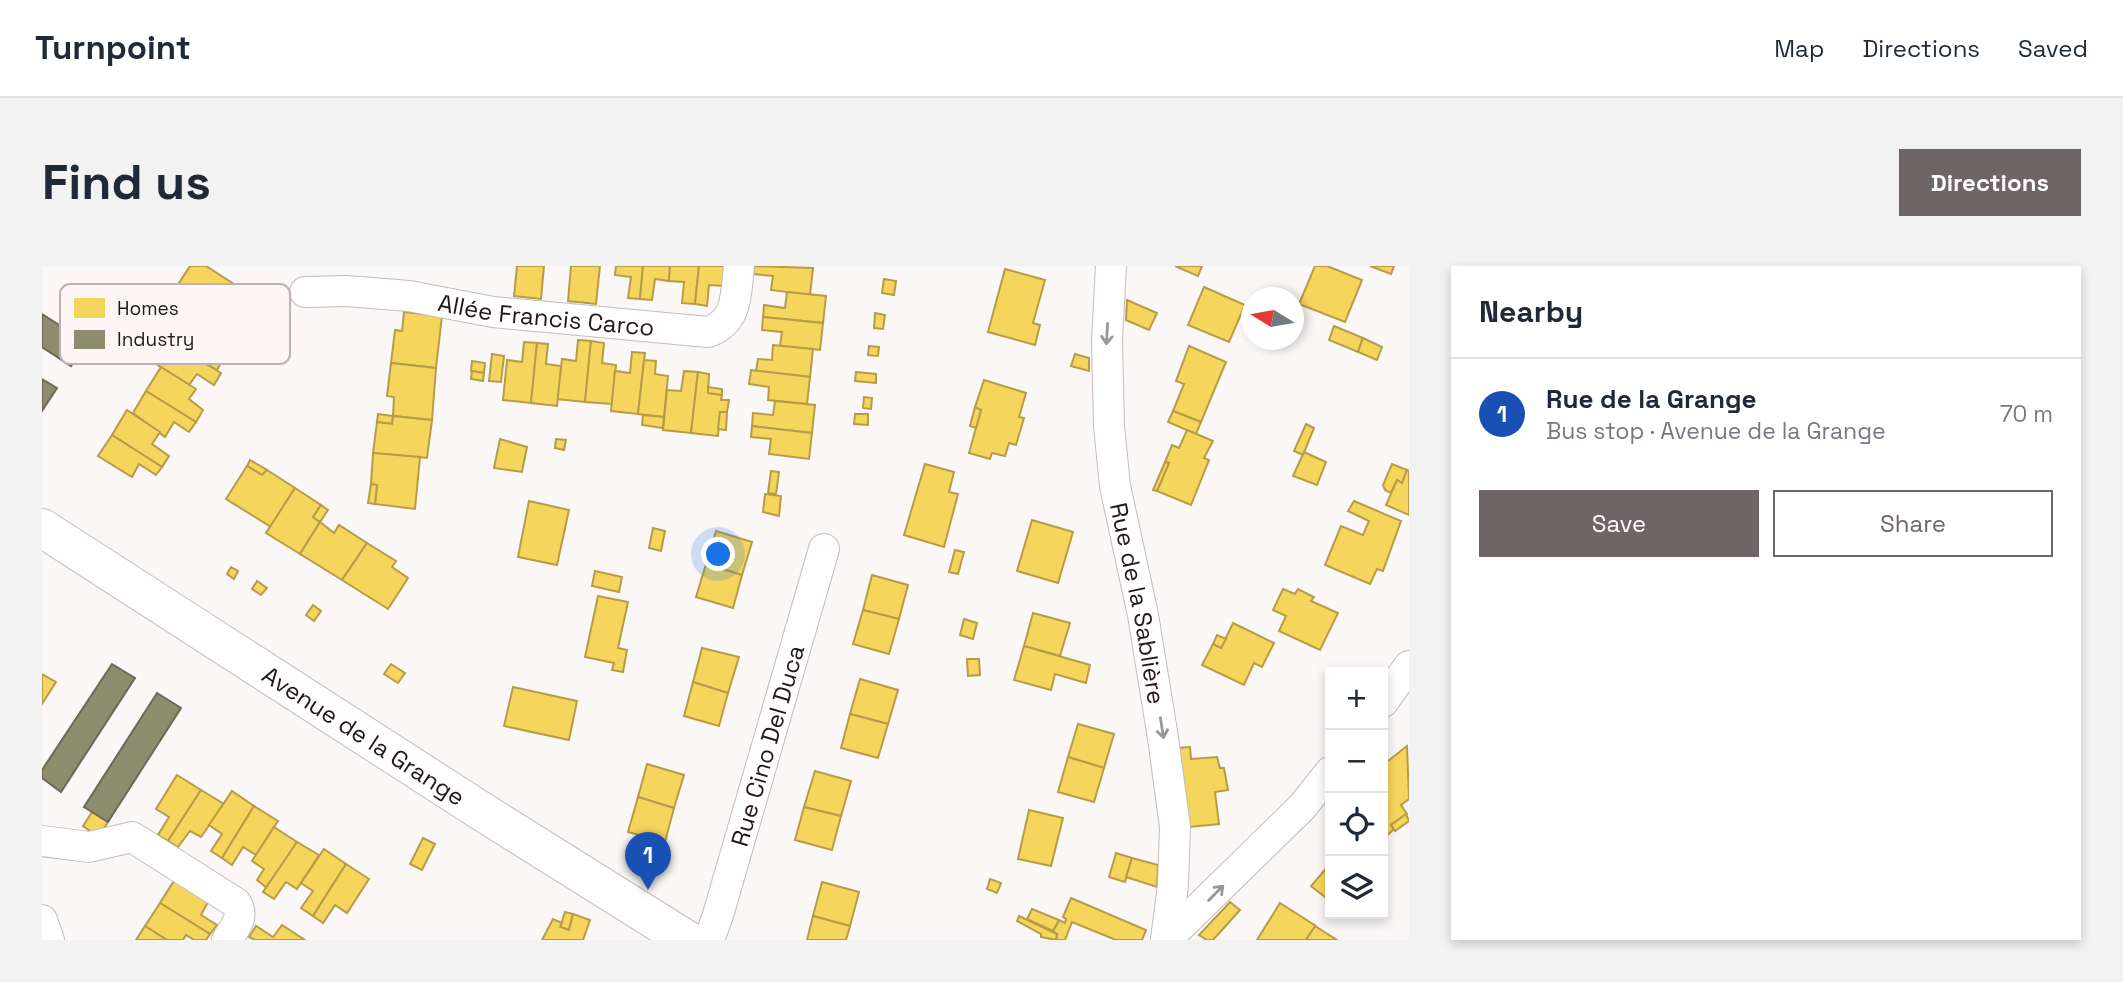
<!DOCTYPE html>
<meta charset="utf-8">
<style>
body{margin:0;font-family:"Space Grotesk",sans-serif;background:#f2f2f3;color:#1f2937}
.controls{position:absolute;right:21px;bottom:21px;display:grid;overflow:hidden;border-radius:0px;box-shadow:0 4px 10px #0003}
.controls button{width:63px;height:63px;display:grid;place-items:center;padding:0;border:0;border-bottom:2px solid #e0e1e3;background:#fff;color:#1f2937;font:35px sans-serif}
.compass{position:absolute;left:1199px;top:21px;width:63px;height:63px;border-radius:50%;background:#fff;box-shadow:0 4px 10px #0003;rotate:281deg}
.you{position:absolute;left:677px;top:289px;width:24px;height:24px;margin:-18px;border:5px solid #fff;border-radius:50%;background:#1a73e8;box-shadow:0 0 0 10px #1a73e833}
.badge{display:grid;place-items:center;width:46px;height:46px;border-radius:50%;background:#6f6566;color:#fff;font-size:23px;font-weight:700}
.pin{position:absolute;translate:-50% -58px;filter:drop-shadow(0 2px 4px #0008)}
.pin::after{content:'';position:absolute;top:37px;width:24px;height:21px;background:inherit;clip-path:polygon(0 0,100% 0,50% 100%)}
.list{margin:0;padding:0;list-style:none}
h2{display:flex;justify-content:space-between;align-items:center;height:91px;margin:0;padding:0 28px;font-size:30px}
h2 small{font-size:23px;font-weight:400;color:#747a83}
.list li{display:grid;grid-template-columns:46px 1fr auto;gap:21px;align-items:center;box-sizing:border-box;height:112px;padding:0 28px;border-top:2px solid #e0e1e3}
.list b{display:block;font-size:26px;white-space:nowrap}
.list p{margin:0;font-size:23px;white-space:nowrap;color:#747a83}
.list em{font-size:23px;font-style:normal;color:#747a83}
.actions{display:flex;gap:14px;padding:21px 28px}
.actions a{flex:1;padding:16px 0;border:2px solid #6f6566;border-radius:0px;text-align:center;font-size:24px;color:#6f6566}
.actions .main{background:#6f6566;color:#fff}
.icon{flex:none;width:38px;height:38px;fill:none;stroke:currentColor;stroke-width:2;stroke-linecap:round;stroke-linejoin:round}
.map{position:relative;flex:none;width:1367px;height:674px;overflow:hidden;border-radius:0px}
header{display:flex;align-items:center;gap:42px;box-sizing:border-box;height:98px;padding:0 35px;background:#fff;border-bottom:2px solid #e0e1e3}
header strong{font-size:33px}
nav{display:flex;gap:38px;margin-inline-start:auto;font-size:24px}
.intro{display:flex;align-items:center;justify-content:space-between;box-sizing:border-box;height:168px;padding:0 42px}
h1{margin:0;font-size:49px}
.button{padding:18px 32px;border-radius:0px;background:#6f6566;color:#fff;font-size:24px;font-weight:700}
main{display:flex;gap:42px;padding:0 42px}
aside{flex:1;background:#fff;border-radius:0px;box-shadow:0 4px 10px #0003}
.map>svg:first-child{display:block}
.homes{fill:#f6d55c;stroke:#b79c48;stroke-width:2}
.industry{fill:#8c8c6e;stroke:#6c6954;stroke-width:2}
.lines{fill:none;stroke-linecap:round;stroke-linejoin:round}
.minor-casing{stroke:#c3bcbc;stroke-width:32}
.tertiary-casing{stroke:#c3bcbc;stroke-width:40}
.minor{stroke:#fefefe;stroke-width:30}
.tertiary{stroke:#fefefe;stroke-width:38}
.oneway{stroke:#9b9696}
.labels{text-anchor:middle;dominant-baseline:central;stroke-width:7;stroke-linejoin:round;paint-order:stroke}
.street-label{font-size:24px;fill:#231718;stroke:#fdf5f6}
.key{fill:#fdf5f6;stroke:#bcb2b3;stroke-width:2}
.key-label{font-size:19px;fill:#231718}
</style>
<header>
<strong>Turnpoint</strong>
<nav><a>Map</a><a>Directions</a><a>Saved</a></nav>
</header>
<div class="intro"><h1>Find us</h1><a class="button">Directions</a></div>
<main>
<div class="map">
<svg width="1367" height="674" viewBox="0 0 1367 674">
<rect width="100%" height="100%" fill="#fbf7f7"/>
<g class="homes">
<polygon points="148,0 164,0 195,20 187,31 204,43 197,54 137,17"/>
<polygon points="475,0 502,0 499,33 472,30"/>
<polygon points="529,0 558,0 554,38 526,35"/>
<polygon points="574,0 601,0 598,33 586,32 589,11 573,9"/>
<polygon points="601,0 628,0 627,15 613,13 610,34 598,33"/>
<polygon points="628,0 657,0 653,38 640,37 642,16 627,15"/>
<polygon points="657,0 684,0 682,20 667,19 665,40 653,38"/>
<polygon points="712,0 771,2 768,29 729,24 731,10 711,8"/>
<polygon points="1133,0 1160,0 1156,10"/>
<polygon points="1273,0 1285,0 1320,14 1303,56 1257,38"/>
<polygon points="1328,0 1352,0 1349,8"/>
<polygon points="963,3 1003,14 991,57 998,59 993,79 946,66"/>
<polygon points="842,13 854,15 852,29 840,27"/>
<polygon points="1162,21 1203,39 1187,76 1146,59"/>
<polygon points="745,26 784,30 781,57 721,51 722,39 743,42"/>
<polygon points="1085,34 1115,47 1107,64 1084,54"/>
<polygon points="362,46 400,50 394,102 349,97 353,64 360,65"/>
<polygon points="833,47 843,49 841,63 832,62"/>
<polygon points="721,51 781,57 778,84 738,80 740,66 720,64"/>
<polygon points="143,52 176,73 168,85 181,93 175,104 128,76"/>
<polygon points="1292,60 1321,72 1316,86 1287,74"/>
<polygon points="1321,72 1340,81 1335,94 1316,86"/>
<polygon points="536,74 549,75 543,136 515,133 520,93 534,95"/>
<polygon points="549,75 562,77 560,97 574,99 570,138 543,136"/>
<polygon points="128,76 179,107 172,119 155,108 147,119 114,98"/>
<polygon points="482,76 495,77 489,137 461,134 465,94 480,96"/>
<polygon points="495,77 506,78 504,98 519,100 515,140 489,137"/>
<polygon points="731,79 771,83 768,111 714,105 716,93 730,94"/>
<polygon points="827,80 837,81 836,90 826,89"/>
<polygon points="1147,80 1184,96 1159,156 1131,145 1142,118 1134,115"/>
<polygon points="590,86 603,87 596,148 569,145 573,105 588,107"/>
<polygon points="450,88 462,90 459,116 447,115"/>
<polygon points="1033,88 1047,92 1047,105 1029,100"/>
<polygon points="602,94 614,95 613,108 626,110 622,151 596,148"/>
<polygon points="430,95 443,97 442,107 429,105"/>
<polygon points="349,97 394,102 390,154 351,150 352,131 345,130"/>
<polygon points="119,101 154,123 147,133 161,144 154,156 104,125"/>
<polygon points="709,104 768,111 765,138 726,134 727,121 707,118"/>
<polygon points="430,105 442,107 441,115 429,113"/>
<polygon points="642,105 656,106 649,167 621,164 625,124 639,125"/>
<polygon points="656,106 667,108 666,127 680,129 679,134 687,134 685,146 678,146 676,170 649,167"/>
<polygon points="814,106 834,108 834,117 813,115"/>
<polygon points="942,114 984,127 977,151 982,152 974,179 967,177 963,190 950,187 948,193 927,187 939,144 933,141"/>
<polygon points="666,121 680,123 680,129 666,127"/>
<polygon points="104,125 154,156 147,166 132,156 123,171 91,147"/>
<polygon points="822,131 830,132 829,143 821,142"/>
<polygon points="733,135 773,139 770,167 710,160 711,147 731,149"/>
<polygon points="933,141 939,144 934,162 928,160"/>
<polygon points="85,144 118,166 110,178 127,190 120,201 70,169"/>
<polygon points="1131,145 1159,156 1154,168 1126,156"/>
<polygon points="678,146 685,146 684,164 676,163"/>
<polygon points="336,148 351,150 350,158 335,156"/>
<polygon points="813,148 826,148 826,159 812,158"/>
<polygon points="601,149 622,151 621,162 600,159"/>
<polygon points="351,150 390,154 385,192 331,187 335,156 350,158"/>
<polygon points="1264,158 1272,162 1261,189 1252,185"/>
<polygon points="710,160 770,167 767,193 727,188 729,173 709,171"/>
<polygon points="1145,164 1171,175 1162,192 1167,194 1149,239 1115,225 1127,197 1123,196 1130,179 1137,182"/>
<polygon points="70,169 120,201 114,209 97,198 90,211 56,190"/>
<polygon points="458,173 485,181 480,206 452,202"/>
<polygon points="514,173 524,174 522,184 513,182"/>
<polygon points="1262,186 1284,196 1275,219 1251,210"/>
<polygon points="331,187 378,191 373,243 333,238 335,219 329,218"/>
<polygon points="208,194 225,204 220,209 205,200"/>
<polygon points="1123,196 1127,197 1115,225 1111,224"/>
<polygon points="883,198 912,206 907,226 916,228 902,281 862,269"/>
<polygon points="1350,198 1365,204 1360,217 1355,214 1349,227 1343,224 1341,219"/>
<polygon points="205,200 220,209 225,204 253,222 229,261 184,233"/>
<polygon points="1365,204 1367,205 1367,249 1344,239 1355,214 1360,217"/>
<polygon points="729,205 737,206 734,228 726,227"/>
<polygon points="329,218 335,219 333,238 326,237"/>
<polygon points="253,222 279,239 271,251 278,256 258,288 224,267"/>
<polygon points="723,228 739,230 737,250 721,246"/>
<polygon points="487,235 527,244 515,299 476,291"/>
<polygon points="1312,235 1359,255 1341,305 1335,303 1328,318 1283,299 1299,260 1321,269 1327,255 1306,245"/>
<polygon points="279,239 286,244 278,256 271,251"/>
<polygon points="990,254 1031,266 1016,317 975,305"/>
<polygon points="278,256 292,267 297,259 325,277 300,314 258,288"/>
<polygon points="611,262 623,265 619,285 607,282"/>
<polygon points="674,265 710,276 700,309 664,298"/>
<polygon points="325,277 354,295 350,301 366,312 346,343 300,314"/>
<polygon points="913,284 922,286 916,308 907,306"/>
<polygon points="664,298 700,309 691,342 654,331"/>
<polygon points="189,301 196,305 192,313 185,308"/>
<polygon points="553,305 580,311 577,326 550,320"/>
<polygon points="830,309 866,319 857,353 821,344"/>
<polygon points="215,315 225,322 219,329 210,323"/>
<polygon points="1241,323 1253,328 1256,323 1272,331 1269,335 1296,347 1278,384 1237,365 1244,350 1231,344"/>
<polygon points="556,330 586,336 576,382 585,384 581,406 570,404 572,397 543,391"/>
<polygon points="271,339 279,345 272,355 264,349"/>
<polygon points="821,344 857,353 847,388 811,378"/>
<polygon points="991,347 1028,357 1018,390 982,380"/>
<polygon points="922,353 935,357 931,373 918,369"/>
<polygon points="1191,357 1232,377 1220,401 1212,397 1202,419 1160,399 1171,378 1179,382"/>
<polygon points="1175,369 1184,373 1179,382 1171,378"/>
<polygon points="982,380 1048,399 1044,417 1013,408 1009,424 972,414"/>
<polygon points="660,382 697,391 686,427 651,416"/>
<polygon points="925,393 937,393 938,409 926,410"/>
<polygon points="349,398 363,407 356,417 342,408"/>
<polygon points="0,408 14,416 0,438"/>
<polygon points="818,413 856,424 846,458 808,448"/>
<polygon points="651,416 686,427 677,460 642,450"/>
<polygon points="471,421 535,435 527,474 462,460"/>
<polygon points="808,448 846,458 836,492 799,482"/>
<polygon points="1036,458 1072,468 1062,502 1026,491"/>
<polygon points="1365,480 1367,533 1359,539 1365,548 1349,559 1352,563 1341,573 1341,525 1343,523 1341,520 1341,499"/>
<polygon points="1148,481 1149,493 1175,491 1178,502 1182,502 1186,524 1173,526 1177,558 1147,561 1136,482"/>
<polygon points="1026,491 1062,502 1052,536 1016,526"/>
<polygon points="605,498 642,509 632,542 596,531"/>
<polygon points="773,505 809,515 799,550 762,541"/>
<polygon points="135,509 159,524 126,575 116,569 127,551 114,543"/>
<polygon points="159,524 182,538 159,571 148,565 136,581 126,575"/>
<polygon points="190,525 212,540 180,592 169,585 180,568 167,559"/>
<polygon points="596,531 632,542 623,576 586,566"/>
<polygon points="212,540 236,555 214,589 201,581 190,599 180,592"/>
<polygon points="762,541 799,550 790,584 753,574"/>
<polygon points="987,544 1021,552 1009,600 976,593"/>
<polygon points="50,546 66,556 57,571 41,560"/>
<polygon points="1364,548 1367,555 1353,565 1349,559"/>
<polygon points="232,561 255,576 225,622 215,614 222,603 210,595"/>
<polygon points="381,572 393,578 380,604 368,598"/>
<polygon points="255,576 277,589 255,623 244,616 232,633 221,626"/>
<polygon points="282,583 304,598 271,650 259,642 271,625 259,617"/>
<polygon points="1074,587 1090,592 1083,616 1067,611"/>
<polygon points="1090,592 1116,599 1115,621 1084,611"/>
<polygon points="304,598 327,613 305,647 293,639 281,657 271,650"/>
<polygon points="1288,598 1288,635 1269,620"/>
<polygon points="133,613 166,636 159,649 175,659 168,668 118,637"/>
<polygon points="948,613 959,617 955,627 945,623"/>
<polygon points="780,616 817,626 808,660 771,650"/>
<polygon points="1029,632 1104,664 1100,674 1074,674 1030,656 1023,674 1014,674 1015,668 1011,665 1017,654 1023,657 1024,653 1021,651"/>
<polygon points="1188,636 1198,644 1171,674 1165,674 1157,669"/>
<polygon points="118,637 168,668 164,674 152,674 144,669 141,674 125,674 103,660"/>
<polygon points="1238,637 1274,660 1264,674 1215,674"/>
<polygon points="990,643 1017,654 1011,665 985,653"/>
<polygon points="523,646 531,648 527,664 518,661"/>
<polygon points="531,648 548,654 541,674 500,674 511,653 520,657 518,661 527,664"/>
<polygon points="771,650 808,660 804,674 765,674"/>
<polygon points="977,650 1015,668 1014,674 999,671 999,668 975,655"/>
<polygon points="240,659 263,674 213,674 207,671 214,660 231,671"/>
<polygon points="103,660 125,674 94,674"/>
<polygon points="1273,660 1295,674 1264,674"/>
</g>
<g class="industry">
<polygon points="0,48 44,76 29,100 0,81"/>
<polygon points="0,113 15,122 0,145"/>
<polygon points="70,398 93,412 19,526 0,512 0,504"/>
<polygon points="115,427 139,442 66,556 42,541"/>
</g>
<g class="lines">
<defs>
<g id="minor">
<path id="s1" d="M1069,0L1065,75L1067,160L1073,220L1101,349L1121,472L1133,561L1131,619L1124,673"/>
<path id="s2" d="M263,26L304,25L367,30L451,46L666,66C696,56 694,27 697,0"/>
<polyline points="1341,436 1367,400"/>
<path d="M0,575L47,581L90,571L194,637C203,651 193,661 185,674"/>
<polyline points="0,654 7,674"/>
<path id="s3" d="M667,674L676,649L782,283"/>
<polyline points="1124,674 1260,541 1288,506"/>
</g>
<g id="tertiary">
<path id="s4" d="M0,262L436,543L645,674"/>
</g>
</defs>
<use href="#minor" class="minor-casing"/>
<use href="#tertiary" class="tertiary-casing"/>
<use href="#minor" class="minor"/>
<use href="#tertiary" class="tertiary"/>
</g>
<defs><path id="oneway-shaft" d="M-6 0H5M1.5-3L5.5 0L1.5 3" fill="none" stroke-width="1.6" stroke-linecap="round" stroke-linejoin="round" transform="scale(1.75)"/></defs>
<g class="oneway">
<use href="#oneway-shaft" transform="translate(1065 68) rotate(93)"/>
<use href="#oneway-shaft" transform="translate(1120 462) rotate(81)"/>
<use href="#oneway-shaft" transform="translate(1174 627) rotate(-45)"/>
</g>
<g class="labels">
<g class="street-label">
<text stroke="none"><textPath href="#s2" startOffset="243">Allée Francis Carco</textPath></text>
<text stroke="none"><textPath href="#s1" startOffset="340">Rue de la Sablière</textPath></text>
<text stroke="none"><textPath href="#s4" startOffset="383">Avenue de la Grange</textPath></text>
<text stroke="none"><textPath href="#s3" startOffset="203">Rue Cino Del Duca</textPath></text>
</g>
</g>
<rect x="18" y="18" width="230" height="80" rx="10" class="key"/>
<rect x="32" y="32" width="31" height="20" fill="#f6d55c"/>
<rect x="32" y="64" width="31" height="19" fill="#8c8c6e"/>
<g class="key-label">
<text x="75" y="49">Homes</text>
<text x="75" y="80">Industry</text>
</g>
</svg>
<div class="controls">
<button>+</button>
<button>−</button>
<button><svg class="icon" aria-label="locate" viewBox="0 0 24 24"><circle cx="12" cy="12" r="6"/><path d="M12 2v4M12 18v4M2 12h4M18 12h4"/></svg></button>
<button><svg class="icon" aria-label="layers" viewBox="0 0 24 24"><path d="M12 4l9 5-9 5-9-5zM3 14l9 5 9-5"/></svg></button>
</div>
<svg class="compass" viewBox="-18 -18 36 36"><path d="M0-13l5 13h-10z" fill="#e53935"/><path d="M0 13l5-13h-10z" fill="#747a83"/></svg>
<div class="you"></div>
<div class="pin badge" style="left:606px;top:624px;background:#1a4fb4">1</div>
</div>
<aside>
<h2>Nearby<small></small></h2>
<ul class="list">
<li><span class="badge" style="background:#1a4fb4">1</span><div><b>Rue de la Grange</b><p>Bus stop · Avenue de la Grange</p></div><em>70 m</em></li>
</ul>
<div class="actions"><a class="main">Save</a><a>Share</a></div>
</aside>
</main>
